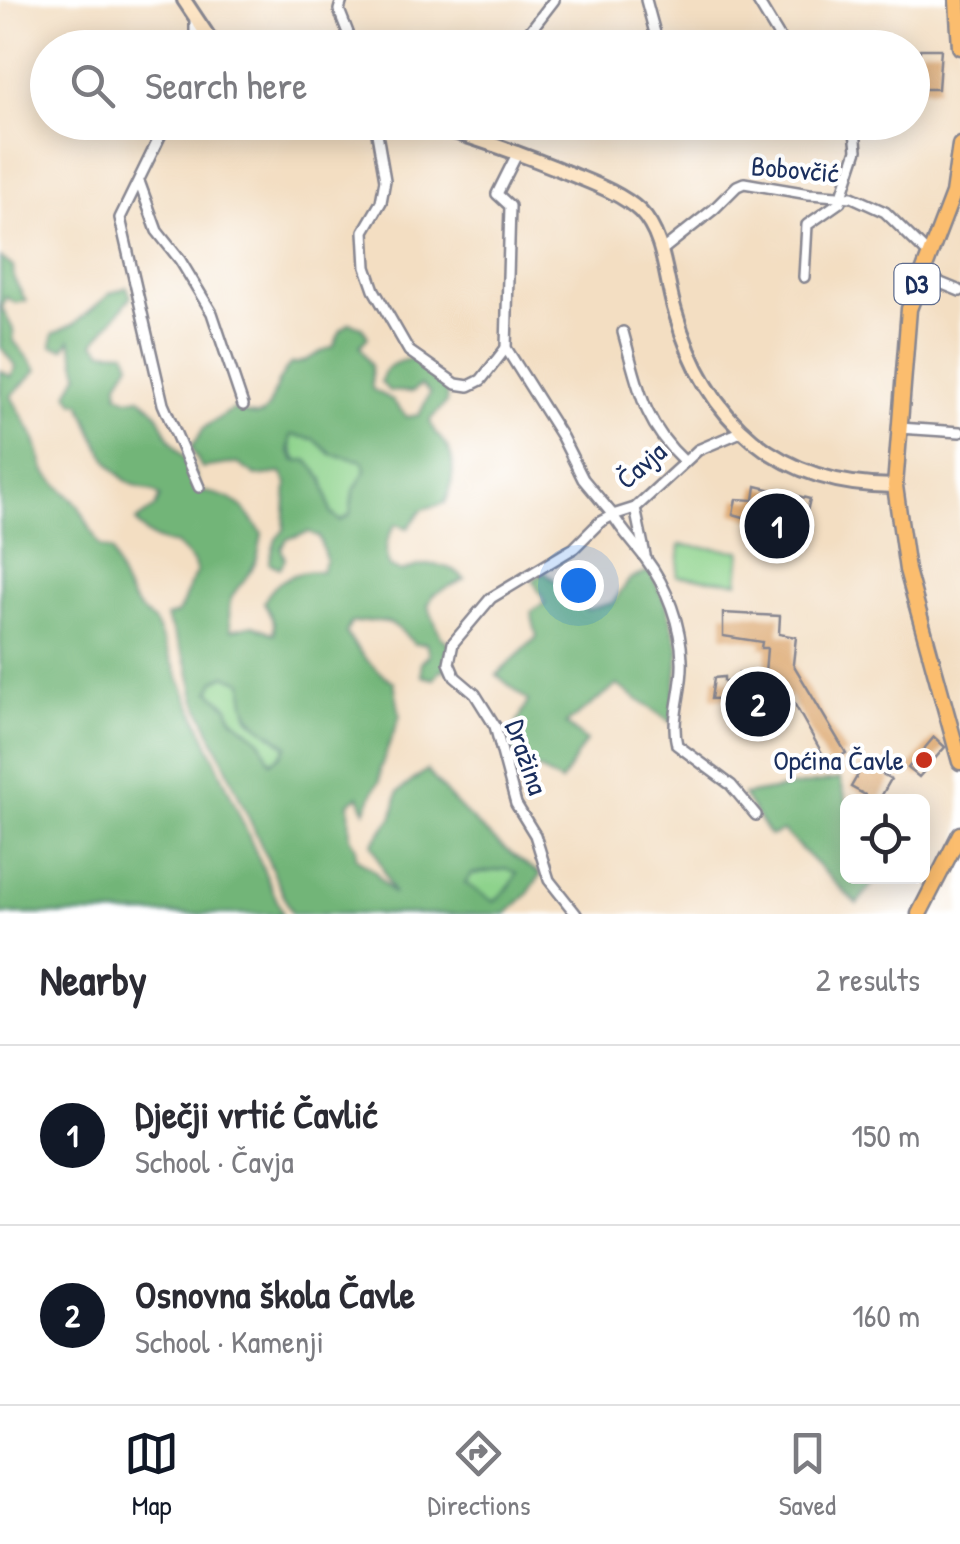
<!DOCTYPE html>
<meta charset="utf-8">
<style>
body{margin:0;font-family:"Patrick Hand",sans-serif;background:#f2f2f3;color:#2b2b33}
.controls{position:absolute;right:30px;bottom:30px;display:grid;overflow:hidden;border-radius:15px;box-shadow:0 5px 25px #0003}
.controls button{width:90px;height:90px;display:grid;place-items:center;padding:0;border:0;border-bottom:2px solid #e1e1e2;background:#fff;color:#2b2b33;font:50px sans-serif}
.you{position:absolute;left:578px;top:585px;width:35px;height:35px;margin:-25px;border:8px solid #fff;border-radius:50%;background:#1a73e8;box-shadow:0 0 0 15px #1a73e833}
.badge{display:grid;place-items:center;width:65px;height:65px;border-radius:50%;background:#111827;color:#fff;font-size:32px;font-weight:700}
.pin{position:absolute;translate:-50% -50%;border:5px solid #fff;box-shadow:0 2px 10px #0006}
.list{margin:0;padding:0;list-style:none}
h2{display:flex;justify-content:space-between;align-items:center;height:130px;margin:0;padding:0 40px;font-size:42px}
h2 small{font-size:32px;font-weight:400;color:#7c7c81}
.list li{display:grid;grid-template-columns:65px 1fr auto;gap:30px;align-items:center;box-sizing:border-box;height:180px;padding:0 40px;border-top:2px solid #e1e1e2}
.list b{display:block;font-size:38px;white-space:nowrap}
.list p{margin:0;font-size:32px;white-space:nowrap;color:#7c7c81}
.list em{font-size:32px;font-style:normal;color:#7c7c81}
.icon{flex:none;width:55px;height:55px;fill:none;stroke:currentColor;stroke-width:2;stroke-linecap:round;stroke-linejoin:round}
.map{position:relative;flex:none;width:960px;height:914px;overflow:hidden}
.search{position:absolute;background:#fff;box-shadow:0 5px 25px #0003;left:30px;right:30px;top:30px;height:110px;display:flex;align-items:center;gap:25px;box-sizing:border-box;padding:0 35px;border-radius:55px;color:#7c7c81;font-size:38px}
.sheet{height:490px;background:#fff}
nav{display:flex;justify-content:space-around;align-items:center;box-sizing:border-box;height:140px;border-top:2px solid #e1e1e2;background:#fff;font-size:28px;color:#7c7c81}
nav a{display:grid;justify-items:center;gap:5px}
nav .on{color:#111827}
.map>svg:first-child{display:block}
.green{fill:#8ed38c;stroke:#548175;stroke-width:2.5}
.forest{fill:#72b578;stroke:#46726b;stroke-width:2.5;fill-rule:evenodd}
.building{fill:#dda971}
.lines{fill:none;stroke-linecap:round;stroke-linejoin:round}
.street-casing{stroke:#878690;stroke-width:14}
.secondary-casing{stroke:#878690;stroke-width:18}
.primary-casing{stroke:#878690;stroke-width:19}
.street{stroke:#fff;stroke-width:9}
.secondary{stroke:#fde5c5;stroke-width:12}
.primary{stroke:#fbbd6e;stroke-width:14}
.poi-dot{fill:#c8321e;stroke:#fff;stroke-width:4}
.labels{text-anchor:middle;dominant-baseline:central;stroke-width:8;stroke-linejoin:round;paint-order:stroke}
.shield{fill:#fff;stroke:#5f6d8e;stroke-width:2.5}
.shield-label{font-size:25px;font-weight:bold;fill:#1b2f5e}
.street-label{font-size:28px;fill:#1b2f5e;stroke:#fff}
.poi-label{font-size:28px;fill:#1b2f5e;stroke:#fff;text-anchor:end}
</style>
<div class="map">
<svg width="960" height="914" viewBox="0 0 960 914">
<rect width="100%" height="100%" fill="#fff"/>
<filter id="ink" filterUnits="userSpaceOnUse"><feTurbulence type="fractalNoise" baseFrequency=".01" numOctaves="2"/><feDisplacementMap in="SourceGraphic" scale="20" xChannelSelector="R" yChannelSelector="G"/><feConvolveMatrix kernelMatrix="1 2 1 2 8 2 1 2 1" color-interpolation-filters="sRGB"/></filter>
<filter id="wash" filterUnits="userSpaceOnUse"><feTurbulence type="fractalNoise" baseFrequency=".0048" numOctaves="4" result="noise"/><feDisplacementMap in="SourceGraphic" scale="40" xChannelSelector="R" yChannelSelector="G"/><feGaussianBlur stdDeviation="2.25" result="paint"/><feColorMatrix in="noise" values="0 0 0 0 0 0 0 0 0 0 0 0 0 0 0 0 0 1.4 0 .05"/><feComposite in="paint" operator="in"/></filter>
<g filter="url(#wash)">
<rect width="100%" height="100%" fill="#f3dec2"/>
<g class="green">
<path d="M290,434L314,439L331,454L364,461L365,472L353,492L350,515L340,521L331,513L323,479C303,466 289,461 290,434Z"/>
<polygon points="680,545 741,551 738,582 677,576"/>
<polygon points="225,675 243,682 248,717 287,747 280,756 270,762 260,740 232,718 228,707 210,691 215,681"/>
<polygon points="303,789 316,789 322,811 338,825 330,834 318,837 293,797"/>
<polygon points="507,869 518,872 511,885 494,903 464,883 472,874"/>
</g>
<g class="forest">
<path d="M0,257L13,267L14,279L26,301L15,303L6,297L2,308L13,329L14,341L37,370L11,396L34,437L45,472L78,505L100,547L112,551C120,577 129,606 154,621L283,914H0V370L11,377L16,367L0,346Z"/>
<path d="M127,287L131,297L94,343L103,351L126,352L130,363L118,382V394L128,399L139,397C163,413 159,422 172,442C186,465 194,460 199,491C235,496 242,504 262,534C260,544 259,557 254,565C238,595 224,588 231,630L253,625L274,634V623L264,602C275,579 297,570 321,571L326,560L319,537L309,532L287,539L281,548L285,559L280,568L269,563L276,539L284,530L287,483L281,473L256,476L237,463L202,468L191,448L204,428L233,409C267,423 266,414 277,385C280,378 286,370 290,364C308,364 317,351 333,347L341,330L350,323L362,327L368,337L360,346L371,366L372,389L392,400L407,417L419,415L430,393L421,385L412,392L389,391L381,382C385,363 398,362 415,358L447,391L446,403L430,420C433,434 440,436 447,447C457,461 452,489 445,503L423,509L408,528L396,524C386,537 383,552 390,567L402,572C423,562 447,561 465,579L433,595L428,606L441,637L451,645L446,655V670H441L434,679L422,676L421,663L429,655L426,643L414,644C390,617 386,620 351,623L346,633C360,654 373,669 394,682L400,716L380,769V781C371,791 372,801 365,811L359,796L349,803L350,837L356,847V858L374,871L394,895L372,844L393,816L398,792L427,770C454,806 502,851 541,874L527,895L506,914H292L195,698L188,666L166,617L177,614C187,601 186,585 197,573L193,562L176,544C159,543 145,536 136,521L155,507L160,496C149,487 134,488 124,479C101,459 92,429 80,402L75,403L68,394L79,373L70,340L64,349L52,346L53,334L74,324L111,293ZM291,435L314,439L331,454L364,461L365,472L353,492L350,515L340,521L331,513L323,479L307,460L295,461L289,450ZM225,675L243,682C243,723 257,723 287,746L280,756L270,762L260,740L232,718L228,707L210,691L215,681ZM507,869L517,873L511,885L494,902L465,883L472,874Z"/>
<polygon points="650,571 667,606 679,649 672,723 617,685 566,724 586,741 561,782 504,750 528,701 497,675 537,637 531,612 545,603 533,580 545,572 587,610 613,603 630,579"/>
<polygon points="840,779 847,803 848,876 878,877 857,904 783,831 770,836 743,795"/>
</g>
<g id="blocks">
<g class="building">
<polygon points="920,49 941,49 938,89 917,89"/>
<polygon points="756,486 810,499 804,524 812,527 808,542 781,536 758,521 733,514 736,499 754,500"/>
<polygon points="723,613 780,616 779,634 796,637 793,664 846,753 839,757 842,762 831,769 790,696 711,699 714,678 724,677 724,682 740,681 739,673 765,673 767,648 761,648 762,642 723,636"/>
<polygon points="934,737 945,747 919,777 908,768"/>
<polygon points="864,764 891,779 878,802 851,787"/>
</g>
</g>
</g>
<g filter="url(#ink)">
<use href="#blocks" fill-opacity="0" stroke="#878690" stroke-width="2.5"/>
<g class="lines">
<defs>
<g id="street">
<polyline points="342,0 339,10 354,48"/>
<polyline points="646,0 659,48"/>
<polyline points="757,0 786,48"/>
<polyline points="195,48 195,21"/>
<polyline points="517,48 554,0"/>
<polyline points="167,122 120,218 163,404 199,487"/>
<polyline points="375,122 385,180 381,202 364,231 366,267 374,290 409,351 456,384 469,386 481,380 506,348"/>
<polyline points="518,152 497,194 510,206 506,348 562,437 583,479 613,515 635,508 698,450 743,431"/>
<polyline points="140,184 157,231 180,260 212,313 243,405"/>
<polyline points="661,251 714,209 737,186 744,183 809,194 852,197 885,212 929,255"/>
<polyline points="921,275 960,291"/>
<polyline points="804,277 807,225 840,202 857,150 854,122"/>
<path d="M623,332C638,385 642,422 684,461"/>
<polyline points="899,428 960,432"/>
<polyline points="635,508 645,555"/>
<path d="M576,914L549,880L535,835L516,804L495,726L475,694L455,677L449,663L453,643L491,598L574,548L600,522L613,515C622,531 635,544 646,559C667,587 681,625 682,660C684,687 670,718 677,745L731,785L756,815"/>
</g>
<g id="secondary">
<polyline points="184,0 216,48"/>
<path d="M421,122C476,138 521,153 573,175C595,184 622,194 640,211C665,236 665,279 675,311C706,422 778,486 895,486"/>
</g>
<g id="primary">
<polyline points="957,0 960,47"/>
<polyline points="960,145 953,194 909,309 895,486 907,570 960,762"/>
<polyline points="919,914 960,834"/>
</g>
</defs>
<use href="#street" class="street-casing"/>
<use href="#secondary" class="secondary-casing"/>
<use href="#primary" class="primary-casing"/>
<use href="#street" class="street"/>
<use href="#secondary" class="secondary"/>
<use href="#primary" class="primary"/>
</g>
</g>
<circle class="poi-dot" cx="924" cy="760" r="10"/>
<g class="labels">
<rect class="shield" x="894.5" y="264" width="45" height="40" rx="8"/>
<g class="shield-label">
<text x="917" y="284">D3</text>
</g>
<g class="street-label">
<text transform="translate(795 169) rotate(5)">Bobovčić</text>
<text transform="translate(641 465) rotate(-41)">Čavja</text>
<text transform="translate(527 757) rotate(71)">Dražina</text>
</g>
<g class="poi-label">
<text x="904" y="760">Općina Čavle</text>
</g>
</g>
</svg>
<div class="controls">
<button><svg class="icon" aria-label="locate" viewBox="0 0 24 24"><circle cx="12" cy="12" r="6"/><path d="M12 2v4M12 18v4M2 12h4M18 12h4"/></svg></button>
</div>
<div class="you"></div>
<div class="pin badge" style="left:777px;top:526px">1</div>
<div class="pin badge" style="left:758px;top:704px">2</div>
<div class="search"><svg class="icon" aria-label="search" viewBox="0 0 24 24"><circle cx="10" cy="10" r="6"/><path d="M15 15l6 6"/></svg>Search here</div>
</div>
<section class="sheet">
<h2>Nearby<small>2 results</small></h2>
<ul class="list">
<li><span class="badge">1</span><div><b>Dječji vrtić Čavlić</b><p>School · Čavja</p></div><em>150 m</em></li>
<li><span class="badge">2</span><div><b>Osnovna škola Čavle</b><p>School · Kamenji</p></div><em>160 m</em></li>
</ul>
</section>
<nav>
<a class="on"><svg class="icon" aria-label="map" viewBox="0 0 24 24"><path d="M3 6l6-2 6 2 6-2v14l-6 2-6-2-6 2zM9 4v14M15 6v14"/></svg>Map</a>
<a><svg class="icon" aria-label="directions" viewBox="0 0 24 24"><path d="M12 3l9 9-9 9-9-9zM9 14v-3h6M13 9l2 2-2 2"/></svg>Directions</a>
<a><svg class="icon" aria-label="saved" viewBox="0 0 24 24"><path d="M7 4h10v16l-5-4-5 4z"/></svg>Saved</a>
</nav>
